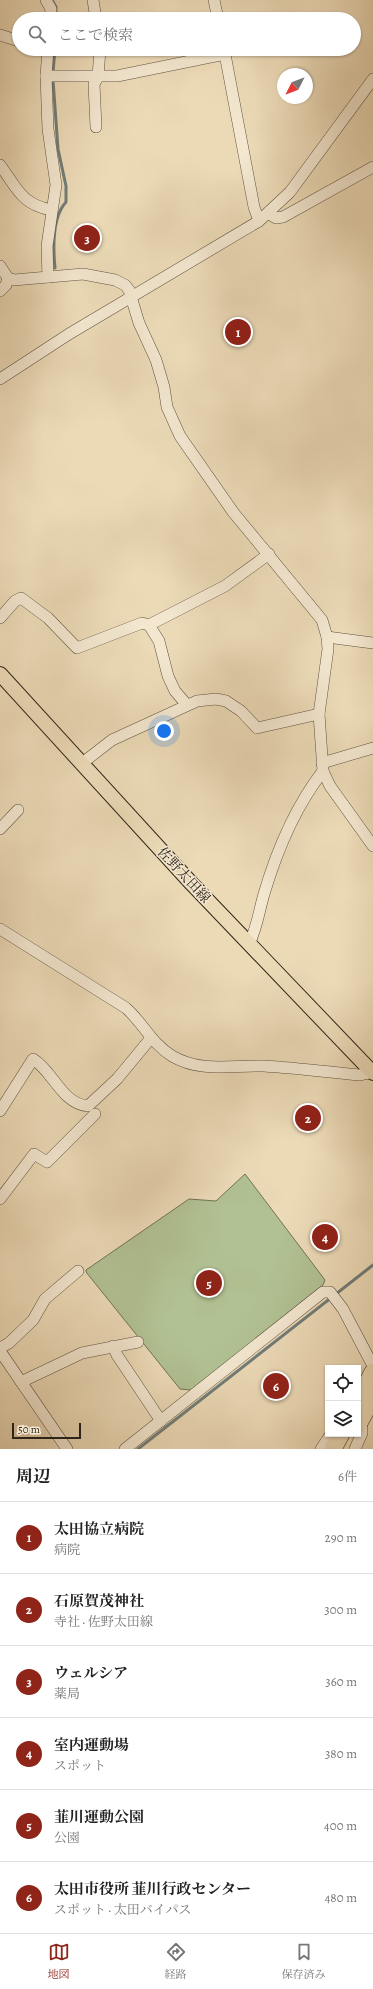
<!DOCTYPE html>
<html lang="ja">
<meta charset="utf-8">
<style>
body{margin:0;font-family:Alegreya,"Noto Serif JP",serif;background:#f2f2f2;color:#222}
.controls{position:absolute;right:12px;bottom:12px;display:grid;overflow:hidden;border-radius:0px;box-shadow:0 1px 3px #0004}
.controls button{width:36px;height:36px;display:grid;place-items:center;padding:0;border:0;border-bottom:1px solid #e0e0e0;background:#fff;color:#222;font:20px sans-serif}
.compass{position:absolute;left:277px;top:68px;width:36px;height:36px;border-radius:50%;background:#fff;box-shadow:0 1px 3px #0004;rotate:228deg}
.scale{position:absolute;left:12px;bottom:10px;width:69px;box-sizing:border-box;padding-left:4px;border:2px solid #2e2518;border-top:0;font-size:11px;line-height:14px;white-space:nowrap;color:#2e2518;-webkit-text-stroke:3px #f3e7d0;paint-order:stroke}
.you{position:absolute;left:164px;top:731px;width:14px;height:14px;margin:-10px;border:3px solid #fff;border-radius:50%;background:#1a73e8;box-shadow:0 0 0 6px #1a73e833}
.badge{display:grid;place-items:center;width:26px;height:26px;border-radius:50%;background:#8f2418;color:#fff;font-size:13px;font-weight:700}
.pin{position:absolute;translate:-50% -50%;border:2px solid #fff;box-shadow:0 1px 4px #0006}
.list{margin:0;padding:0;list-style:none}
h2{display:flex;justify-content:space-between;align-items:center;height:52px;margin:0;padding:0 16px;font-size:17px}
h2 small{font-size:13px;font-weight:400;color:#767676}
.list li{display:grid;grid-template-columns:26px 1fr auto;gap:12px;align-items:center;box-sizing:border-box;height:72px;padding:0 16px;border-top:1px solid #e0e0e0}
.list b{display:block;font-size:15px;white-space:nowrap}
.list p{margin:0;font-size:13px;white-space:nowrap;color:#767676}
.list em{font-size:13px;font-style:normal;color:#767676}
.icon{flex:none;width:22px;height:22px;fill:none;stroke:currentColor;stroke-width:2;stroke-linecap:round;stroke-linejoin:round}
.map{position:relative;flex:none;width:373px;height:1449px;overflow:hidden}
.search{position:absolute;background:#fff;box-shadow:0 1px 3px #0004;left:12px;right:12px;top:12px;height:44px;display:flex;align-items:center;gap:10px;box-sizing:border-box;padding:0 14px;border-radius:22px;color:#767676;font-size:15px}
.sheet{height:484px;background:#fff}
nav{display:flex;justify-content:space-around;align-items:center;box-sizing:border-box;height:56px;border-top:1px solid #e0e0e0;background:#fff;font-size:11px;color:#767676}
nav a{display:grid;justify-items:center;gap:2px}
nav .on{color:#8f2418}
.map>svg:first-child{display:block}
.green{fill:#b1c193;stroke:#707356}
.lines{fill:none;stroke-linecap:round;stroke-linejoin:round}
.stream{stroke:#717d79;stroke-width:3}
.minor-casing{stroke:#5e5240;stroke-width:12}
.major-casing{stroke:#2e2518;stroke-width:16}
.highway-casing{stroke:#2e2518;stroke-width:18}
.minor{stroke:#f3e7d0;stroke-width:11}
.major{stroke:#ecdab7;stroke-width:14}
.highway{stroke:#ecdab7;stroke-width:17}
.labels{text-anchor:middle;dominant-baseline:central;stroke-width:3;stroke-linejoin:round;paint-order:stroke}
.street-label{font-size:14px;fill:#2e2518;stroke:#f3e7d0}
</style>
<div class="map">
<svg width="373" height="1449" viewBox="0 0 373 1449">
<rect width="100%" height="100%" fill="#ecdab7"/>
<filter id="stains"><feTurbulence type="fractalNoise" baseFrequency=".005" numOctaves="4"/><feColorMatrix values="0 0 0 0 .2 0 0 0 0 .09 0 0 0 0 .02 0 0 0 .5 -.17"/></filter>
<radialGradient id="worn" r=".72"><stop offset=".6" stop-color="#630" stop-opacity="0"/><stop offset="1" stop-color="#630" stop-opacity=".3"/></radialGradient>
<polygon class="green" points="245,1174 325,1280 323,1285 191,1390 180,1389 86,1272 86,1270 189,1199 216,1201"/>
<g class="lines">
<g class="stream">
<polyline points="52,0 56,7 56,19"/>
<polyline points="53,72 55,49"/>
<path d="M53,80L58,149L66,186V202C52,217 53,247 55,268"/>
<polyline points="138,1449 373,1265"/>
</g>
<defs>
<g id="minor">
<polyline points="46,0 51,9 50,19"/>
<polyline points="93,0 96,19"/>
<polyline points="214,0 218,19"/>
<polyline points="0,35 19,41"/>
<polyline points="224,49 254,207 259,221"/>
<polyline points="46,76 117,76 225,54"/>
<polyline points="96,127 94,84 98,77 100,49"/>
<path d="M0,165C17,188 21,204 51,210"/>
<polyline points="269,214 276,218 283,217 373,167"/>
<polyline points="0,266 8,278 14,280 83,274 115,280 125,285 129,290 139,323 156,360 164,387 167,407 180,436 233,512 322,620 327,637 328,649 319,714 323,771 330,786 373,846"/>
<polyline points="48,277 47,246 56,185 48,129 46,76 48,49"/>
<polyline points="0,291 6,285 8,278"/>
<polyline points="0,379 69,334 259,221 290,192 373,79"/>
<polyline points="0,618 15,601 21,598 48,618 77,648 142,623 149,625 225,586 269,554"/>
<polyline points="149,625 159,641 168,676 175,691 187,705"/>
<polyline points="327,637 373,643"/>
<polyline points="322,763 373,748"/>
<polyline points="81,764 112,740 197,701 216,699 226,701 241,711 257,728 319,714"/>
<polyline points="0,829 18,810"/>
<path d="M0,929L126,1008C143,1023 152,1044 172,1056C201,1073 232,1065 264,1066C296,1068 328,1072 360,1075L373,1072"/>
<path d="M249,944C257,928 259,911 264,894C277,850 295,807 323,771"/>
<path d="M0,1111L33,1059C53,1071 62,1104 88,1106L117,1079L151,1038"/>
<polyline points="0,1199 34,1154 47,1162 95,1114"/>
<polyline points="113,1346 117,1355 161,1421"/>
<polyline points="0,1348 9,1343 33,1320 45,1299 78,1271"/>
<polyline points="0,1351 67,1449"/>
<polyline points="21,1382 82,1353 138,1342"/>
<polyline points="125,1449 323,1292 330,1292 343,1309 373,1366"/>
<polyline points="321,1449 331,1434"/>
<polyline points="355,1449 362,1433 361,1419"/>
</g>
<polyline id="major" points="0,674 192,884 373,1073"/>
<g id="highway">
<polyline points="358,1401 373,1372"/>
<polyline points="358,1425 373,1397"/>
<polyline points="333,1449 341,1434"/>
</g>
</defs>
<use href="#minor" class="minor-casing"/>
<use href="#major" class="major-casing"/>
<use href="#highway" class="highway-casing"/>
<use href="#minor" class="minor"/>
<use href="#major" class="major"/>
<use href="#highway" class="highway"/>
</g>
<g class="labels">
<g class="street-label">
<text transform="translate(184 875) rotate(47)">佐野太田線</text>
</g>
</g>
<rect width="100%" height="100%" filter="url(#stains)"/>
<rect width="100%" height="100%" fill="url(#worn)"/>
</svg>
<div class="controls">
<button><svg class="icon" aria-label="locate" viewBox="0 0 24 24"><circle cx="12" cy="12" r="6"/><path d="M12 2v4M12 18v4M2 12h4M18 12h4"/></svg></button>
<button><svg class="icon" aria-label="layers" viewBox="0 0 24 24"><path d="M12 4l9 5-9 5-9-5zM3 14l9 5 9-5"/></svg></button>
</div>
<svg class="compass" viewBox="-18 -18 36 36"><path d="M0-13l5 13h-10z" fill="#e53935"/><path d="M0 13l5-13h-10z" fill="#767676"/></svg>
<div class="scale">50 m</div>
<div class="you"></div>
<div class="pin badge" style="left:238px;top:332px">1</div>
<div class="pin badge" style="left:308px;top:1118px">2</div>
<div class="pin badge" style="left:87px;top:238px">3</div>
<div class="pin badge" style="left:325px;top:1237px">4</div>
<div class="pin badge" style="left:209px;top:1283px">5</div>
<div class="pin badge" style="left:276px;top:1386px">6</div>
<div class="search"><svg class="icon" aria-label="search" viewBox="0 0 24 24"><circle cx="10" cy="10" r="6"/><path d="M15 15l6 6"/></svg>ここで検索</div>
</div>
<section class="sheet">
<h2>周辺<small>6件</small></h2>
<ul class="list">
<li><span class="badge">1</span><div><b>太田協立病院</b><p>病院</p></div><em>290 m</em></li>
<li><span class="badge">2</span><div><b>石原賀茂神社</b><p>寺社 · 佐野太田線</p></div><em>300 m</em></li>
<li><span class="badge">3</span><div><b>ウェルシア</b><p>薬局</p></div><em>360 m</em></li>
<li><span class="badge">4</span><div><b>室内運動場</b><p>スポット</p></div><em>380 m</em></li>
<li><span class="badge">5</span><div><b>韮川運動公園</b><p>公園</p></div><em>400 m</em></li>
<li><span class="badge">6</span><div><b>太田市役所 韮川行政センター</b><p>スポット · 太田バイパス</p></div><em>480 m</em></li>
</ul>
</section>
<nav>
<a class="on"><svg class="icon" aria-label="map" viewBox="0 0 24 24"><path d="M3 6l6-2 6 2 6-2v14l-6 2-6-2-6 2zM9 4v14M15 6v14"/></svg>地図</a>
<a><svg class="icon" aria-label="directions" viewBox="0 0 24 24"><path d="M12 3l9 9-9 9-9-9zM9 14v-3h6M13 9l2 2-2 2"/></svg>経路</a>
<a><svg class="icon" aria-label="saved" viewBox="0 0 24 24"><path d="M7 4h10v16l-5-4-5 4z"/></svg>保存済み</a>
</nav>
